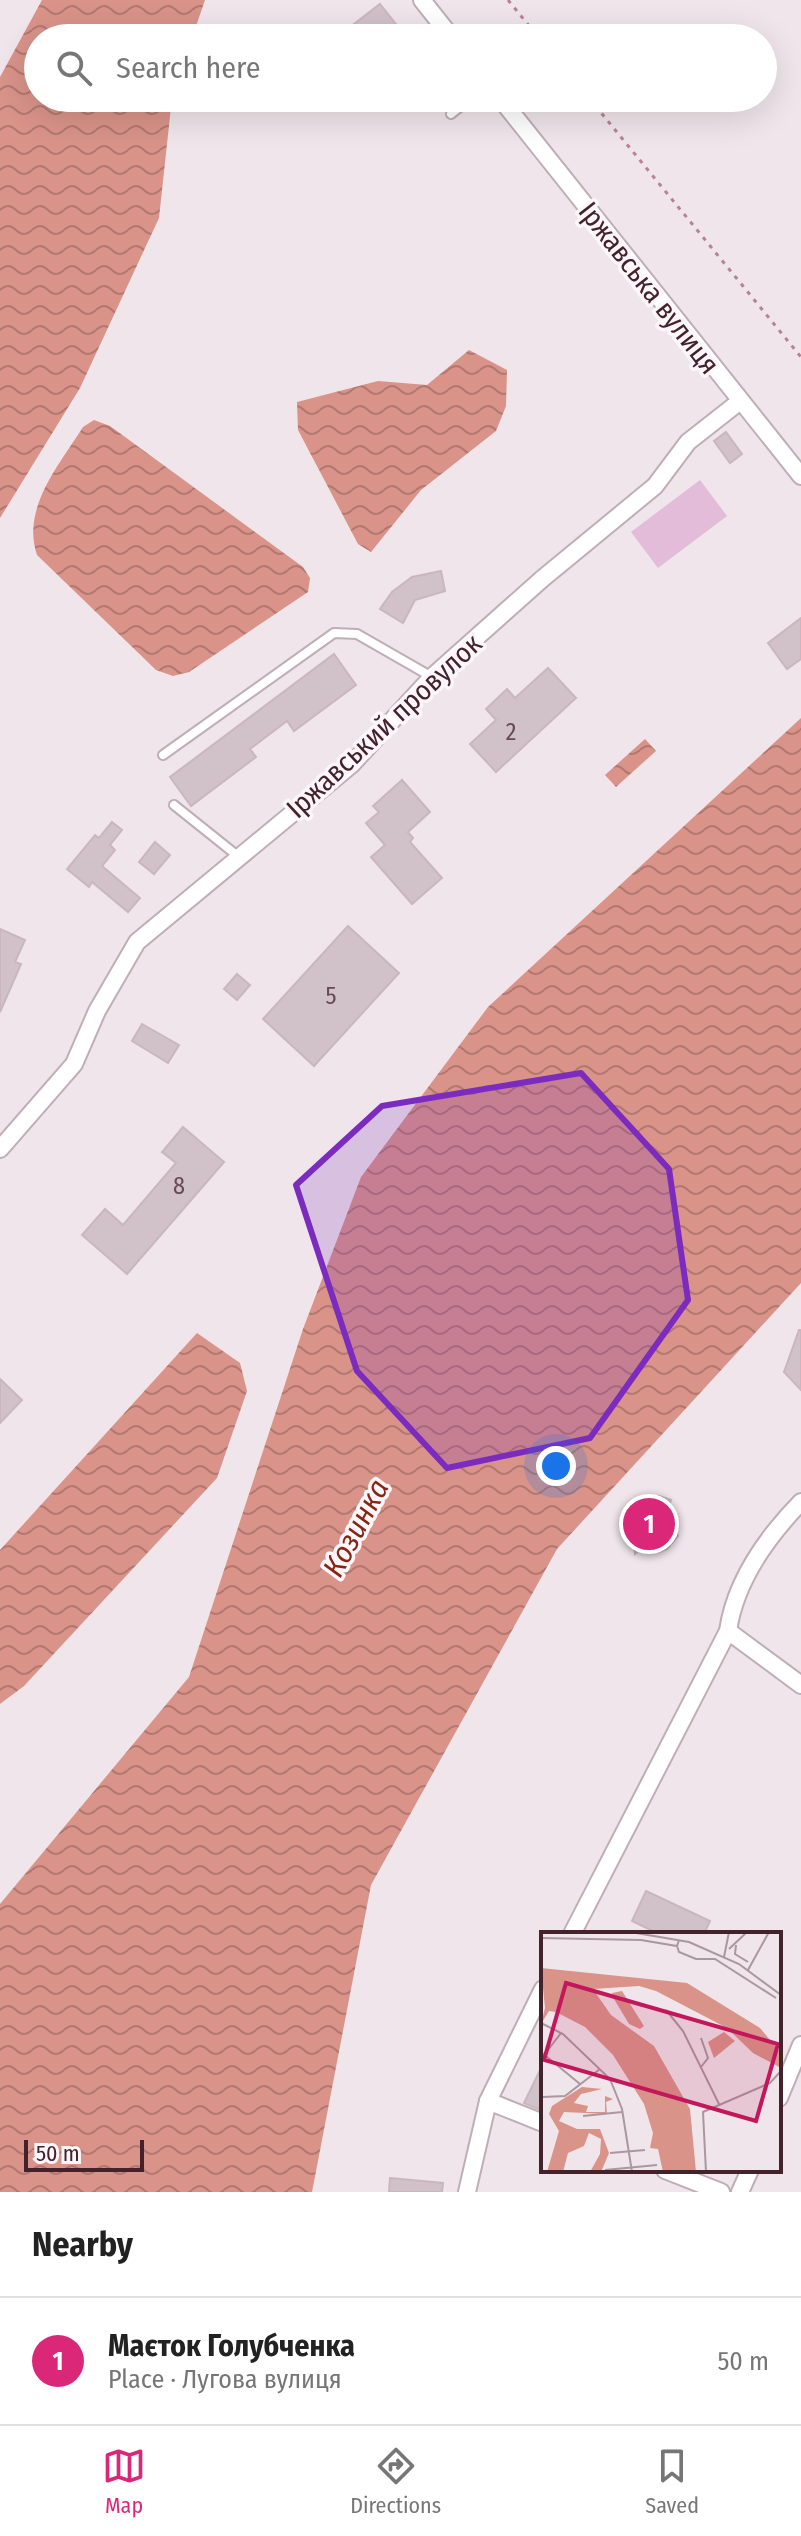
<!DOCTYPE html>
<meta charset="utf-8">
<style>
body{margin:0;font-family:"Fira Sans Condensed",sans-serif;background:#f6f6f6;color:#222}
.scale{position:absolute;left:24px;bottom:20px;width:120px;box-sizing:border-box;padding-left:8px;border:4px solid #44222c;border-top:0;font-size:22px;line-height:28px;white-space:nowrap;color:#44222c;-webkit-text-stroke:6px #fbf6f9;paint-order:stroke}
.you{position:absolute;left:556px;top:1466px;width:28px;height:28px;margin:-20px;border:6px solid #fff;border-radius:50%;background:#1a73e8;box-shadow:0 0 0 12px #1a73e833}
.badge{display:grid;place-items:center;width:52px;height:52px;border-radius:50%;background:#db2777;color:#fff;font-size:26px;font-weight:700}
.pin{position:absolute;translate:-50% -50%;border:4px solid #fff;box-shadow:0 2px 8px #0006}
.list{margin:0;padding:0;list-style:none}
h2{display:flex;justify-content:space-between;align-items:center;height:104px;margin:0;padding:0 32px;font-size:34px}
h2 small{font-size:26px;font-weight:400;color:#767676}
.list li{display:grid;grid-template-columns:52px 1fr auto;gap:24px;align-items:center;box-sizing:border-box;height:128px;padding:0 32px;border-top:2px solid #e0e0e0}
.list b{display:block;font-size:30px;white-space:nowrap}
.list p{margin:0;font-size:26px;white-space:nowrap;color:#767676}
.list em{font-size:26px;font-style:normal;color:#767676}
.icon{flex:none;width:44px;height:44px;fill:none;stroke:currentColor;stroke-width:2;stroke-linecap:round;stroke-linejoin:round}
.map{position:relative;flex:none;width:801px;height:2192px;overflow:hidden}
.search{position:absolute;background:#fff;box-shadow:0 8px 32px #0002;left:24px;right:24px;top:24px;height:88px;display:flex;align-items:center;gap:20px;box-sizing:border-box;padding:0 28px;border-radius:44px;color:#767676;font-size:30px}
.sheet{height:232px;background:#fff}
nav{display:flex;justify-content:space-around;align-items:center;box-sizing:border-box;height:112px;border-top:2px solid #e0e0e0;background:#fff;font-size:22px;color:#767676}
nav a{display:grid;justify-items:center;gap:4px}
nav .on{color:#db2777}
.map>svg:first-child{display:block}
.pitch{fill:#e2bcd9}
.water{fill:url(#water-waves)}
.building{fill:#d1c1c8;stroke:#cab6bf;stroke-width:2}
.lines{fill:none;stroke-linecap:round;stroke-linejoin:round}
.lane-casing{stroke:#bfaeb5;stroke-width:12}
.street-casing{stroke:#bfaeb5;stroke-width:20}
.path{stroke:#b68394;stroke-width:3;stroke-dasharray:4 6;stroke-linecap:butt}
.lane{stroke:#fff;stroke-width:8}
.street{stroke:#fff;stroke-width:16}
.marked{fill:#7b2cbf;fill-opacity:0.2;stroke:#7b2cbf;stroke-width:6;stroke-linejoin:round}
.labels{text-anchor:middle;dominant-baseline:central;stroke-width:7;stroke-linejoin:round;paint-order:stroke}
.number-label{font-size:24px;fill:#674a53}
.street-label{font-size:28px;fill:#44222c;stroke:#fbf6f9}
.water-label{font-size:30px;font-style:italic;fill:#862515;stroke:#fbf6f9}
.inset-road{fill:none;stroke:#ab979e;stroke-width:2}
.view{fill:#c2185b;fill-opacity:0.15;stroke:#c2185b;stroke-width:4}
.inset-edge{fill:none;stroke:#44222c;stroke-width:4}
</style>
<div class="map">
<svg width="801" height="2192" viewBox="0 0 801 2192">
<defs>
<pattern id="water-waves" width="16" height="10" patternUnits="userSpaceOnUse" patternTransform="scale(2)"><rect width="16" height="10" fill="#d99389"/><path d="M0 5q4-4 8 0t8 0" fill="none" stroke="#b27870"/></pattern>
</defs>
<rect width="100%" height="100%" fill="#efe5ea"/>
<polygon class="pitch" points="700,480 727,516 658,568 631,532"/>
<g class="water">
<polygon points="42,0 205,0 192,38 38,38 38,98 172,98 159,218 80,388 0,518 0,77"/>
<polygon points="469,350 507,370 506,406 496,431 421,490 371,552 358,544 298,430 297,402 378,381 427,385"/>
<path d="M94,420L110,426L303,567L310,578L308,592L189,672L173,676L156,670L37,555C21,508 60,464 83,427Z"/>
<polygon points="801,718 801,1283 557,1549 371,1885 312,2192 0,2192 0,1904 189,1677 303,1329 361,1177 488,1007"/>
<polygon points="645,739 656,751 616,787 605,775"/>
<polygon points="197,1333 240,1363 247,1391 217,1478 24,1686 0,1704 0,1550"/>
</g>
<g class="building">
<polygon points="380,4 407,38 351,38 345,31"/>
<polygon points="726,432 742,454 730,463 714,441"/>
<polygon points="441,571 445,591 415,600 403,623 380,609 392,592 412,577"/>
<polygon points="801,618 801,659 787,669 768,643"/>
<polygon points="334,654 356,685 294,731 287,721 250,749 256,757 191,806 170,777"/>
<polygon points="548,668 576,698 496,772 470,744 496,720 486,709 507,689 515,698"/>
<polygon points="402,780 430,812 408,832 413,838 410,842 442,878 412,904 371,857 385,845 366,823 379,812 373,806"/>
<polygon points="112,822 122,830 110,845 115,850 102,866 140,898 128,912 92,882 89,887 67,869 95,835 99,838"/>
<polygon points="155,842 170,855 154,874 139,862"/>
<polygon points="348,926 399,973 314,1066 263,1019"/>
<polygon points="0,929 25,940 15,962 21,964 0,1012"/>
<polygon points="237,974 250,985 237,1000 224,989"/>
<polygon points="142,1024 179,1045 168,1063 132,1041"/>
<polygon points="183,1127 224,1162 127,1274 82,1235 105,1209 123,1225 176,1163 162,1152"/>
<polygon points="799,1330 801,1330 801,1390 784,1372"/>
<polygon points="0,1379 22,1400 0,1423"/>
<polygon points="659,1496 671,1500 666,1516 678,1536 667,1549 659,1552 646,1544 635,1554 632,1528 643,1506 640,1504"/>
<polygon points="646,1891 710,1921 704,1934 659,1934 632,1921"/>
<polygon points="543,2064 543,2111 524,2103"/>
<polygon points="390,2178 443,2183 442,2192 389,2192"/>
</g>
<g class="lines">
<defs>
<g id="lane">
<polyline points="451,114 471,98"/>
<polyline points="163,755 334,633 357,634 432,677"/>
<polyline points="174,805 239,857"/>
</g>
<g id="street">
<polyline points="422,0 452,38"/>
<polyline points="500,98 801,476"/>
<polyline points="0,1149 74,1064 97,1011 137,942 352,764 432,677 542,579 655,486 688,442 739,402"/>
<polyline points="728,1631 801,1685"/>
<path d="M572,1934L728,1631C735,1582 767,1537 801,1502"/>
<polyline points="779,2098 801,2045"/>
<polyline points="488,2101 543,2123"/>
<polyline points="665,2170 721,2192"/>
<polyline points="467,2192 488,2101 543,1989"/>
<polyline points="740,2192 750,2170"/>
</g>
</defs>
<use href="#lane" class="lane-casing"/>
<use href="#street" class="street-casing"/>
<g class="path">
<polyline points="508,0 539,38"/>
<polyline points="589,98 801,357"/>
</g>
<use href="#lane" class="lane"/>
<use href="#street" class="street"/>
</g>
<path class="marked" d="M581,1073L669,1169L688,1300L590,1438L447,1468L357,1371L296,1185L382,1106Z"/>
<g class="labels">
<g class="number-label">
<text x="511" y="732">2</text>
<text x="331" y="996">5</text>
<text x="179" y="1186">8</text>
</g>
<g class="street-label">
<text transform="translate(649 288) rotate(52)">Іржавська вулиця</text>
<text transform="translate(384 726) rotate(-43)">Іржавський провулок</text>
</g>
<g class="water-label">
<text transform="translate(356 1528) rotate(-62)">Козинка</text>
</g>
</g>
<g transform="translate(541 1932)">
<rect width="240" height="240" fill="#efe5ea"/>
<path d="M0,36L146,51L219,96L240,121V136L212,121L186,96L115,59L98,54L52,57L70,83L113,114L149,177L155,240H122L117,217L109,216L112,201L103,172L72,123L44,95L15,80L8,79L0,92L4,76ZM81,59L103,94L99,97L88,92L73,67L71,61ZM183,100L194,109L173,126L167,110ZM41,155L61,157L40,162L33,171L47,174L45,180H64V164L72,167L65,170L66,182L23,180L18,189L36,197H59L68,221L60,240H49L59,222L60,207L48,201L43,214L27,221L22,240H6L18,199L8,182L11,174Z" fill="#d99389"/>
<path class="inset-road" d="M27,0L95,1L148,10L198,32L240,63M0,6L100,8L136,14L138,8M195,13L194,22L207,30M136,14L138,20L155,27H174L235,66M188,17L206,0M183,25L188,0M207,38L228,0M125,78L142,99L178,172M0,91L22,102L69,147L81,177L91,240M160,106L167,126L160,135M0,120L39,152M0,127L20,101M2,165L24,164L59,137M42,184L81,180M69,221L104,218M64,238L116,233M165,240L162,180L229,151L240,139"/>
<path class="view" d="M25,51L237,112L215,189L3,128Z"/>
<rect width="240" height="240" class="inset-edge"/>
</g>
</svg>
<div class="scale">50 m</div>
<div class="you"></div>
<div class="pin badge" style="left:649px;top:1524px">1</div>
<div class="search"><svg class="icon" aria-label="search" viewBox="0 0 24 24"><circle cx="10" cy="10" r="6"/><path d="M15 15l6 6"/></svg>Search here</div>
</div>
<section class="sheet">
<h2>Nearby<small></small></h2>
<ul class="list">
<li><span class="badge">1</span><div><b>Маєток Голубченка</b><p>Place · Лугова вулиця</p></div><em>50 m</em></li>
</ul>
</section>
<nav>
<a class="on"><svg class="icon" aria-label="map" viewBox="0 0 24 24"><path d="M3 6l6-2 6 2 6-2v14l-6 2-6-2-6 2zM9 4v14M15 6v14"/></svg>Map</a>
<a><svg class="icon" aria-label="directions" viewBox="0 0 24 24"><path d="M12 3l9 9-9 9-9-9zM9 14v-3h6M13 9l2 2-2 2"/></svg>Directions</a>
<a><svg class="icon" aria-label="saved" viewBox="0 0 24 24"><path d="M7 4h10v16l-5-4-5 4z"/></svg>Saved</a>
</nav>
